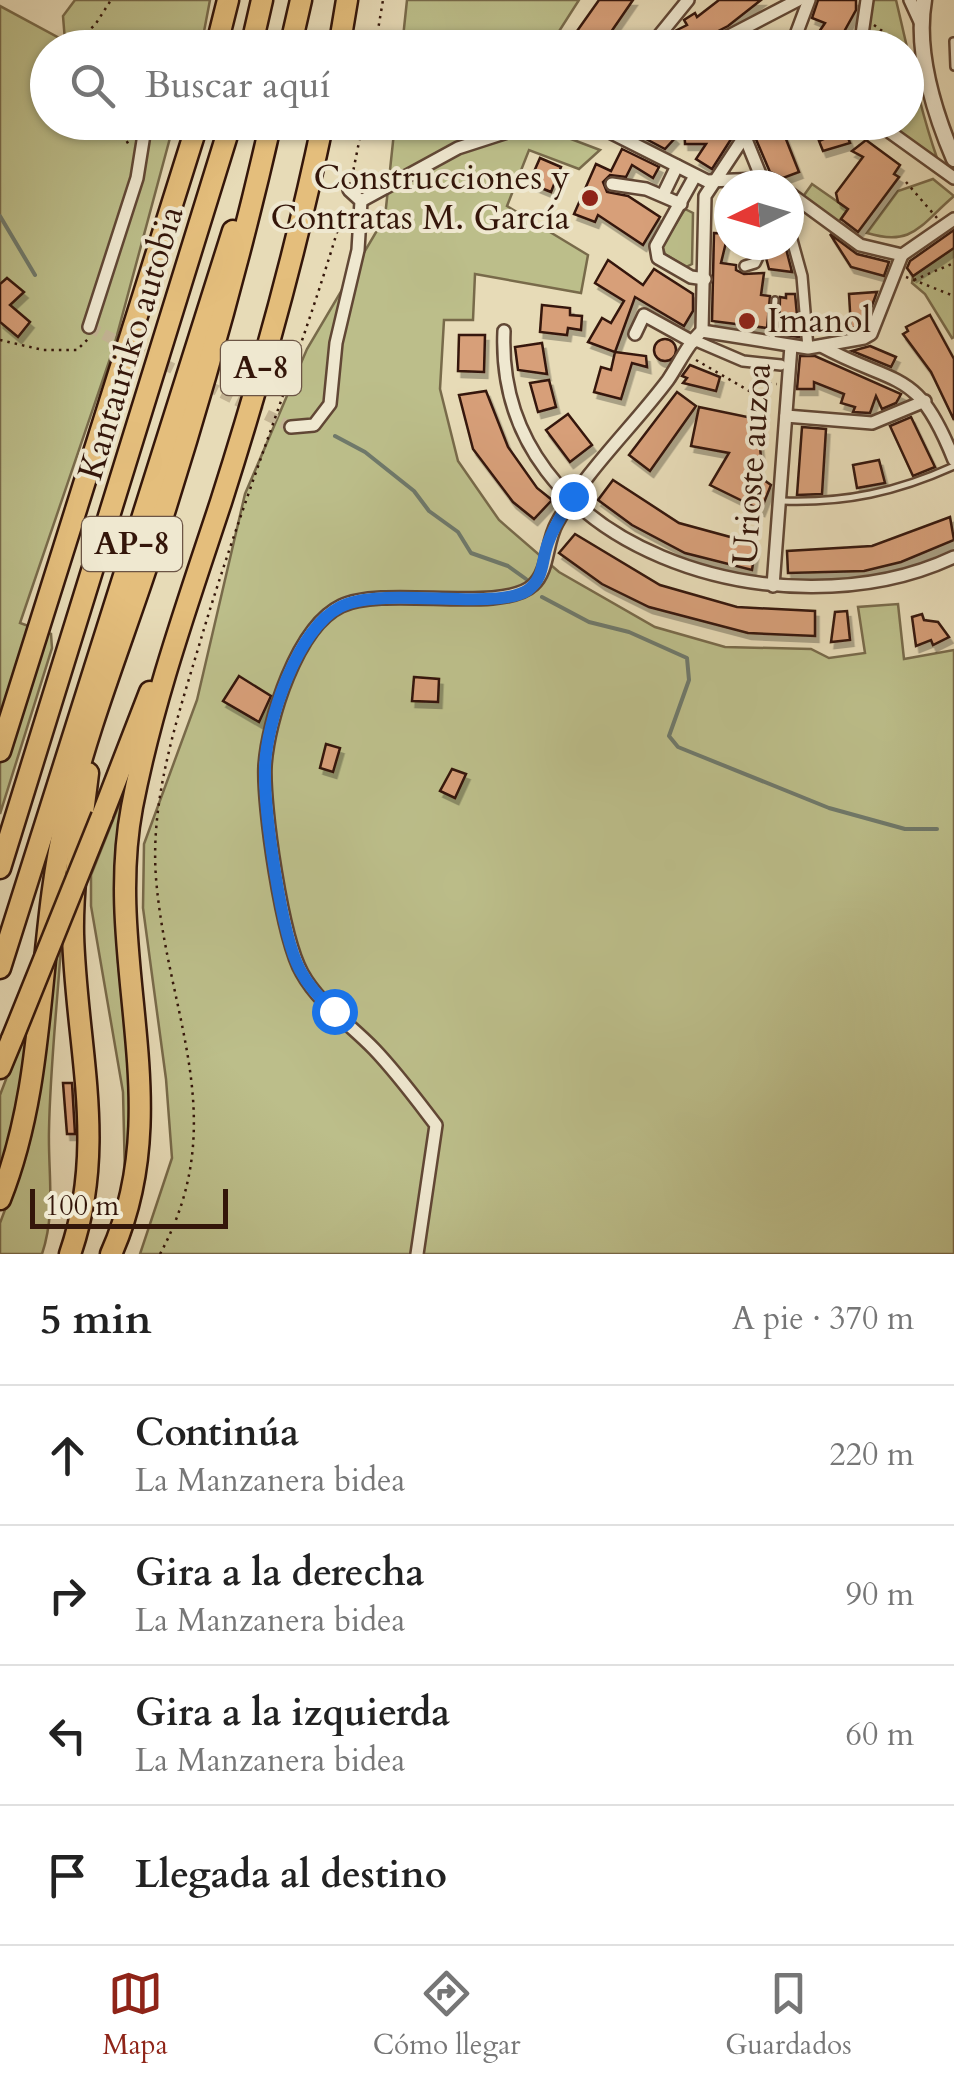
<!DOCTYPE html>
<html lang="es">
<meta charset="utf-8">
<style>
body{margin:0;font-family:Cardo,serif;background:#f2f2f2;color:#222}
.compass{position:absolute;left:714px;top:170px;width:90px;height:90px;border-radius:50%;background:#fff;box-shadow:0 2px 8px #0004;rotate:265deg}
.scale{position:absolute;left:30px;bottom:25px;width:198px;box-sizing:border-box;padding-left:10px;border:5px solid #34160a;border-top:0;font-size:28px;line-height:35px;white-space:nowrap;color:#34160a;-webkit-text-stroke:8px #efe8d0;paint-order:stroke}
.stop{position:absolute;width:30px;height:30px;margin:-22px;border:8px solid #1a73e8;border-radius:50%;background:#fff}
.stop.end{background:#1a73e8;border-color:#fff;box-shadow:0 2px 10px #0008}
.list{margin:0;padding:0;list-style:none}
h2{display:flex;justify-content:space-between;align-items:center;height:130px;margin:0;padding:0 40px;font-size:42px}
h2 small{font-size:32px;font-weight:400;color:#767676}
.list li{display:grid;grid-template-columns:65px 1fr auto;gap:30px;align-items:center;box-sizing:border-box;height:140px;padding:0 40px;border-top:2px solid #e0e0e0}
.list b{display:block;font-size:38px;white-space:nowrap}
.list p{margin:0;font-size:32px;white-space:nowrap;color:#767676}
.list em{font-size:32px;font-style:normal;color:#767676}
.icon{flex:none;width:55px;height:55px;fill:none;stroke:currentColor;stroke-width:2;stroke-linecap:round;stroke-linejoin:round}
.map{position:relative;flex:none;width:954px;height:1254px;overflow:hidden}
.search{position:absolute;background:#fff;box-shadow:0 2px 8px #0004;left:30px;right:30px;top:30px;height:110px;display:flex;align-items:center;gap:25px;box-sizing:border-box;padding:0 35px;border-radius:55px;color:#767676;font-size:38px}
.sheet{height:690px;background:#fff}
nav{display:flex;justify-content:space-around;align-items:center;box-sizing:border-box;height:140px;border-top:2px solid #e0e0e0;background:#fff;font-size:28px;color:#767676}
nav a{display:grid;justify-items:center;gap:5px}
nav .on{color:#8f2418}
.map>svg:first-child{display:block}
.green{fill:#bcbe8a;stroke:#786a4a;stroke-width:2.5}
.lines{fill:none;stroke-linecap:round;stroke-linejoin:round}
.stream{stroke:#6f796b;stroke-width:4}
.building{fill:#d79f79;stroke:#34160a;stroke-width:2.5;filter:url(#shadow)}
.minor-tunnel{stroke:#c3b494;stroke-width:11;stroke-dasharray:11 5.5;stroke-linecap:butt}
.service-casing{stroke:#614735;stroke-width:10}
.pedestrian-casing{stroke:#614735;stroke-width:14}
.minor-casing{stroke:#614735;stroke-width:16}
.tertiary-casing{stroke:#614735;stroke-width:19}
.motorway-casing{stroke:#34160a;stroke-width:25}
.path{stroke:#34160a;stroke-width:2.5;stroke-dasharray:2.5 5;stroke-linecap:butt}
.service{stroke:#efe8d0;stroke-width:5}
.pedestrian{stroke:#efe8d0;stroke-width:9}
.minor{stroke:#efe8d0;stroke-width:11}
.tertiary{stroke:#efe8d0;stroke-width:14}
.motorway{stroke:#e4be7c;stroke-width:20}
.motorway-bridge-casing{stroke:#34160a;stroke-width:25;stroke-linecap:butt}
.motorway-bridge{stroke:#e4be7c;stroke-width:20}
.route{stroke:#1a73e8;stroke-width:12}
.poi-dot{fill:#8f2418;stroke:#efe8d0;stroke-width:4}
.labels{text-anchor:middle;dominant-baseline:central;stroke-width:8;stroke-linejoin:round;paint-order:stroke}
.shield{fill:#efe8d0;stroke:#6c5545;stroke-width:2.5}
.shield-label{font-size:32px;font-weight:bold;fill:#34160a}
.poi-label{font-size:35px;fill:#34160a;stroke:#efe8d0;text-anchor:end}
.street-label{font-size:35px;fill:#34160a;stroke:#efe8d0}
</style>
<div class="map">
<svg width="954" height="1254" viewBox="0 0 954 1254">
<defs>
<filter id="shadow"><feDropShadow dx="3.5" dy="6" stdDeviation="0" flood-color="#0004"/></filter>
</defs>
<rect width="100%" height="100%" fill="#e7dbb7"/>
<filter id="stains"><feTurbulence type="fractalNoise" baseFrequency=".002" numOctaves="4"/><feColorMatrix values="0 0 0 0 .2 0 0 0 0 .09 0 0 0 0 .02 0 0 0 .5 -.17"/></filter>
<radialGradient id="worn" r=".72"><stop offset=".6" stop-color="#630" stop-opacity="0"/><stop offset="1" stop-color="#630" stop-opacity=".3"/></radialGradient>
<g class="green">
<polygon points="75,0 210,0 202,42 194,47 48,48 48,122 174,123 113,350 20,623 51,634 52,648 0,814 0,6 65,41 63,16"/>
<polygon points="407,0 579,0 549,47 402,47"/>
<path d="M872,0H896C909,54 919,106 937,158L885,123L906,122V48H865Z"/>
<polygon points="395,123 529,123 600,150 579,169 529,150 507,206 588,255 581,293 475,274 473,320 444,320 440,389 458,461 499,520 559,572 655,627 725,647 811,649 829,658 865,653 858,607 898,604 904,659 954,650 954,1254 140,1254 172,1158 166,1079 143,908 144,844 197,700 245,494 307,349 385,217"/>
<path d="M933,179L954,196C920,225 913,247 867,233L898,191Z"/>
<polygon points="812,184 848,209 838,223 802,198"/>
<polygon points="685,209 693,213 692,264 686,267 665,254 662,246"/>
<polygon points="954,247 954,337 952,338 925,294 912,283 913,276"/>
<polygon points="129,780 116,859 118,962 135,1113 125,1177 123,1092 91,906 91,875"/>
<path d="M61,946C57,1007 50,1070 49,1131C48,1174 56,1212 42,1254H0V1223L21,1167L51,963Z"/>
<polygon points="29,1019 19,1110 0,1176 0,1095"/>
</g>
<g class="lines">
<g class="stream">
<polyline points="0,216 35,275"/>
<polyline points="335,436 365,452 414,491 429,511 458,532 471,553 508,566 526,579"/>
<polyline points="542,597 589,622 629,632 687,658 689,680 669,736 678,747 829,808 905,829 937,829"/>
</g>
</g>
<g class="building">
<polygon points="599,0 633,0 600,48 565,48"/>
<polygon points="719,0 761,0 728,26 685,48 661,48 678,38 675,31 687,25 684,20 695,13 697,17"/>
<polygon points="818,0 856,0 856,10 835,48 808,48 825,23 812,18"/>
<polygon points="614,122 657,122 675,138 665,149"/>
<polygon points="684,122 742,122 712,169 696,159 706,144 685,144"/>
<polygon points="820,122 842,122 850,143 823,151 819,141 826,138"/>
<polygon points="780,124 799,172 783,178 770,172 755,137"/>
<polygon points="866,140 900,165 894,174 899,177 858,232 841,219 848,209 838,202 836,193 863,157 852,151"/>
<polygon points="622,149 659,167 653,178 632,165 626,177 610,175 603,182 607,192 628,196 660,217 643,245 598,215 595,222 574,214 596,164 611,171"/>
<polygon points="540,158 561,167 551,192 529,183"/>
<polygon points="954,230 954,248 913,276 907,268 910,261"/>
<polygon points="714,233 728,234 721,263 736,265 736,270 744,274 764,273 761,295 770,296 767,328 712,321"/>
<polygon points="830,234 857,254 889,262 884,276 851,267"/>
<polygon points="785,245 792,272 769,269 766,258 772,246"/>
<polygon points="608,260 643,285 654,269 693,294 693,311 684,326 635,297 615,352 646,356 647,367 632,363 621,399 594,392 601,367 611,370 615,352 588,342 602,318 611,323 624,301 595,283"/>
<polygon points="7,278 24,292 10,305 30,322 18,337 0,322 0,284"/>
<polygon points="877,292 864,327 851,328 849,294"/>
<polygon points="786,294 795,294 799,337 779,334 780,297 786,298"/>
<polygon points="542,305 570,308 570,315 582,316 581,330 568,328 567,335 540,332"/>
<polygon points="930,315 954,359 954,420 931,372 903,334 908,331 906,327"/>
<polygon points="459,335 485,335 484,372 458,371"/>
<circle cx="665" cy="350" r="11"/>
<polygon points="542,343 547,374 518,370 515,347"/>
<polygon points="870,346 896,357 891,367 852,351"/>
<polygon points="800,356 815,356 901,394 896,403 882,409 876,396 870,413 853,412 855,407 841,403 844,394 814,382 814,389 797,389"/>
<polygon points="690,365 720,377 716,391 683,383 687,378 682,376"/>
<polygon points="549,380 556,407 538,412 530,383"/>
<polygon points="486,391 508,447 537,488 552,500 534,519 513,502 473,449 459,395"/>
<polygon points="677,392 696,406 650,471 629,455"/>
<polygon points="699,407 757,419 761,457 754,473 771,485 761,510 710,485 729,453 691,446"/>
<polygon points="568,414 592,445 570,462 546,430"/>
<polygon points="911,417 935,467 913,476 890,426"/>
<polygon points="802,427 826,429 822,494 797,495"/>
<polygon points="879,460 885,483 857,488 853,465"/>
<polygon points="613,480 679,523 756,544 752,570 685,553 632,525 598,500"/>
<polygon points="950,517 954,540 901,562 864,571 788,573 787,551 872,546"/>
<polygon points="575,534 660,585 737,607 815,611 815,636 748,633 649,607 602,584 559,553"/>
<polygon points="847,611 850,640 831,642 835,612"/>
<polygon points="922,614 924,620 938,622 949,637 933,645 931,640 916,646 912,617"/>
<polygon points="239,676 271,696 259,722 223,701"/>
<polygon points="414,677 439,679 438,702 412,701"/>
<polygon points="326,744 340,748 333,772 320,768"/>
<polygon points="452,769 466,774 455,798 440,791"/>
<polygon points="63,1083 72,1083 75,1134 67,1134"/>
</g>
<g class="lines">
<polyline class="minor-tunnel" points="89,327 291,427"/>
<defs>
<g id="service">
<polyline points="953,41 954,67"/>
<polyline points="772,339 775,300"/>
<path d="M783,501C845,503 897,492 954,466"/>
</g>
<g id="pedestrian">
<polyline points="789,229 802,276 808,348"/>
<polyline points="745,266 755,263 764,245"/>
<polyline points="694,340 743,361 781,365"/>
</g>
<g id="minor">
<polyline points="910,0 921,24"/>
<polyline points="649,48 688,0"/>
<polyline points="706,48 798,0"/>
<polyline points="791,48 809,0"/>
<polyline points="860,48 867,0"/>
<polyline points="590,122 707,181 762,179 777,185"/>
<polyline points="876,122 954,178"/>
<polyline points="745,137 762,179"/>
<polyline points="695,176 656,246 658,258 691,277 705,279"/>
<polyline points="612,184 646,189 681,204"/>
<polyline points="789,193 860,245 902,255 954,219"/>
<polyline points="663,195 677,166"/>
<polyline points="361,201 458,148 538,122"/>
<polyline points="89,327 137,178 146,122"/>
<path d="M504,331C494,552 785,637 954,557"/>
<polyline points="702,331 808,348 864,338 871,334 902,255"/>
<polyline points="702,331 705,196 754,122"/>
<polyline points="635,334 644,315 693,342"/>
<path d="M821,346C899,388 917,367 954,460"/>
<polyline points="786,416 872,423 925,401"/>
<polyline points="291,427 314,425 330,404 336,343 358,250 361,201 349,190"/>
<polyline points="773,586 791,346"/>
<path d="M417,1254L436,1125C416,1099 397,1073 374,1049C350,1024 319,1004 302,973C282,938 263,806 265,766C268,720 297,627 341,606C385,585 502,614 533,585C549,571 546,542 557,523C586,470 632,428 668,380C679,364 688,343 702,331"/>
</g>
<path id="tertiary" d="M924,0C915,52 934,112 954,159"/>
<g id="motorway">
<polyline points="216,48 228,0"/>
<polyline points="251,48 262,0"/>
<polyline points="290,48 301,0"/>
<polyline points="339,48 347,0"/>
<polyline points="0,751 198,122"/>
<polyline points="102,816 150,692"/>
<polyline points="0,868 231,122"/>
<polyline points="0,968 233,231"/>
<polyline points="0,1068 12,1039"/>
<path d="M0,1199C49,1076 36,941 67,813C88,725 123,639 151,553C197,411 238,268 271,122"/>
<path d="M70,1254C108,1145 76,1045 73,934C72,881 82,825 88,773"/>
<path d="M111,1254C178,1105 103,962 132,807C152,703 188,602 221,502C261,377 296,251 323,122"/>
</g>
</defs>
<use href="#service" class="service-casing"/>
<use href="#pedestrian" class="pedestrian-casing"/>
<use href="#minor" class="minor-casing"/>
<use href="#tertiary" class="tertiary-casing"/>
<use href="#motorway" class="motorway-casing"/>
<g class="path">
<polyline points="874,25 885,33 888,48"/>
<polyline points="84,35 90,48"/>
<polyline points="80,38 95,25 111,0"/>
<polyline points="119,48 122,42"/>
<polyline points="375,48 383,0"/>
<polyline points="115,122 129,145"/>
<polyline points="352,177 363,122"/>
<polyline points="906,182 937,218"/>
<polyline points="906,277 954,296"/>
<polyline points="914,280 954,263"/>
<polyline points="0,340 43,350 77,350 89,338"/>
<polyline points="696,360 758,396 766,383 777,384"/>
<path d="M160,1254C233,1120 167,1015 156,878C150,801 176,722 198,649C242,499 302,355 345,205"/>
</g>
<use href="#service" class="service"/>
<use href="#pedestrian" class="pedestrian"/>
<use href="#minor" class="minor"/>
<use href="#tertiary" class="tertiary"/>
<use href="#motorway" class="motorway"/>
<defs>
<polyline id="motorway-bridge" points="12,1039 102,816"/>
</defs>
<use href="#motorway-bridge" class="motorway-bridge-casing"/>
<use href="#motorway-bridge" class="motorway-bridge"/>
</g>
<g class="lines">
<path class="route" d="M334,1011C320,999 309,987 300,970C281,934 264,811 265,768C266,723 297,629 340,607C380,585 496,612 528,590C545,577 541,561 548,543C554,526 564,511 573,496"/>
</g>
<g class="poi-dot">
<circle cx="590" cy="198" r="10"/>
<circle cx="747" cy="321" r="10"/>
</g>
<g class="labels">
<g class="shield">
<rect x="221" y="341" width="80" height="54" rx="8"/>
<rect x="82" y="517" width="100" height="54" rx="8"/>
</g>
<g class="shield-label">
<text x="261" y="368">A-8</text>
<text x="132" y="544">AP-8</text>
</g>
<g class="poi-label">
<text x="570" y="178">Construcciones y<tspan x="570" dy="40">Contratas M. García</tspan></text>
<text x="767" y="321" text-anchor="start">Imanol</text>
</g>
<g class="street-label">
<text transform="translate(131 343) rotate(-73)">Kantauriko autobia</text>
<text transform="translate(752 464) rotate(-86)">Urioste auzoa</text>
</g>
</g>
<rect width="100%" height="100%" filter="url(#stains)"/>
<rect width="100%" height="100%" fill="url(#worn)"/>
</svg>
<svg class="compass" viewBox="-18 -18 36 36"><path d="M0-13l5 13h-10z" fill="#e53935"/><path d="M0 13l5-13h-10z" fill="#767676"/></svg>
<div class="scale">100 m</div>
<div class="stop" style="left:334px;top:1011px"></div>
<div class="stop end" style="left:573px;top:496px"></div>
<div class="search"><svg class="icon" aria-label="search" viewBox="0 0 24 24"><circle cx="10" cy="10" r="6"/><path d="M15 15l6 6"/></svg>Buscar aquí</div>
</div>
<section class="sheet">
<h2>5 min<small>A pie · 370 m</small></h2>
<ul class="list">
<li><svg class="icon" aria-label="ahead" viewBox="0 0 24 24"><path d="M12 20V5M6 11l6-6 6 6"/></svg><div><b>Continúa</b><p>La Manzanera bidea</p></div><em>220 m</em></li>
<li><svg class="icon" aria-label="right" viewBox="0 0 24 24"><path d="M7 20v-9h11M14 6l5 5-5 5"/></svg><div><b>Gira a la derecha</b><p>La Manzanera bidea</p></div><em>90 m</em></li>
<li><svg class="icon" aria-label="left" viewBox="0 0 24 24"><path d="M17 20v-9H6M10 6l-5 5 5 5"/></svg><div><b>Gira a la izquierda</b><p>La Manzanera bidea</p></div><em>60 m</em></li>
<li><svg class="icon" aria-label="arrive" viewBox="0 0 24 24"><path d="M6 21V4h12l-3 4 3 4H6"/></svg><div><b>Llegada al destino</b></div></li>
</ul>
</section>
<nav>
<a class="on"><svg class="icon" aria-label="map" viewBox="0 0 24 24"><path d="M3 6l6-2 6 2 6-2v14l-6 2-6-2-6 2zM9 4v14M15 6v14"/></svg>Mapa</a>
<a><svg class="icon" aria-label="directions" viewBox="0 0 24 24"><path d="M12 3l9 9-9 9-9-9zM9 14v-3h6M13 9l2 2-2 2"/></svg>Cómo llegar</a>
<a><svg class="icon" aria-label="saved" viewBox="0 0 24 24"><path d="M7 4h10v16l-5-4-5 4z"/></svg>Guardados</a>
</nav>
